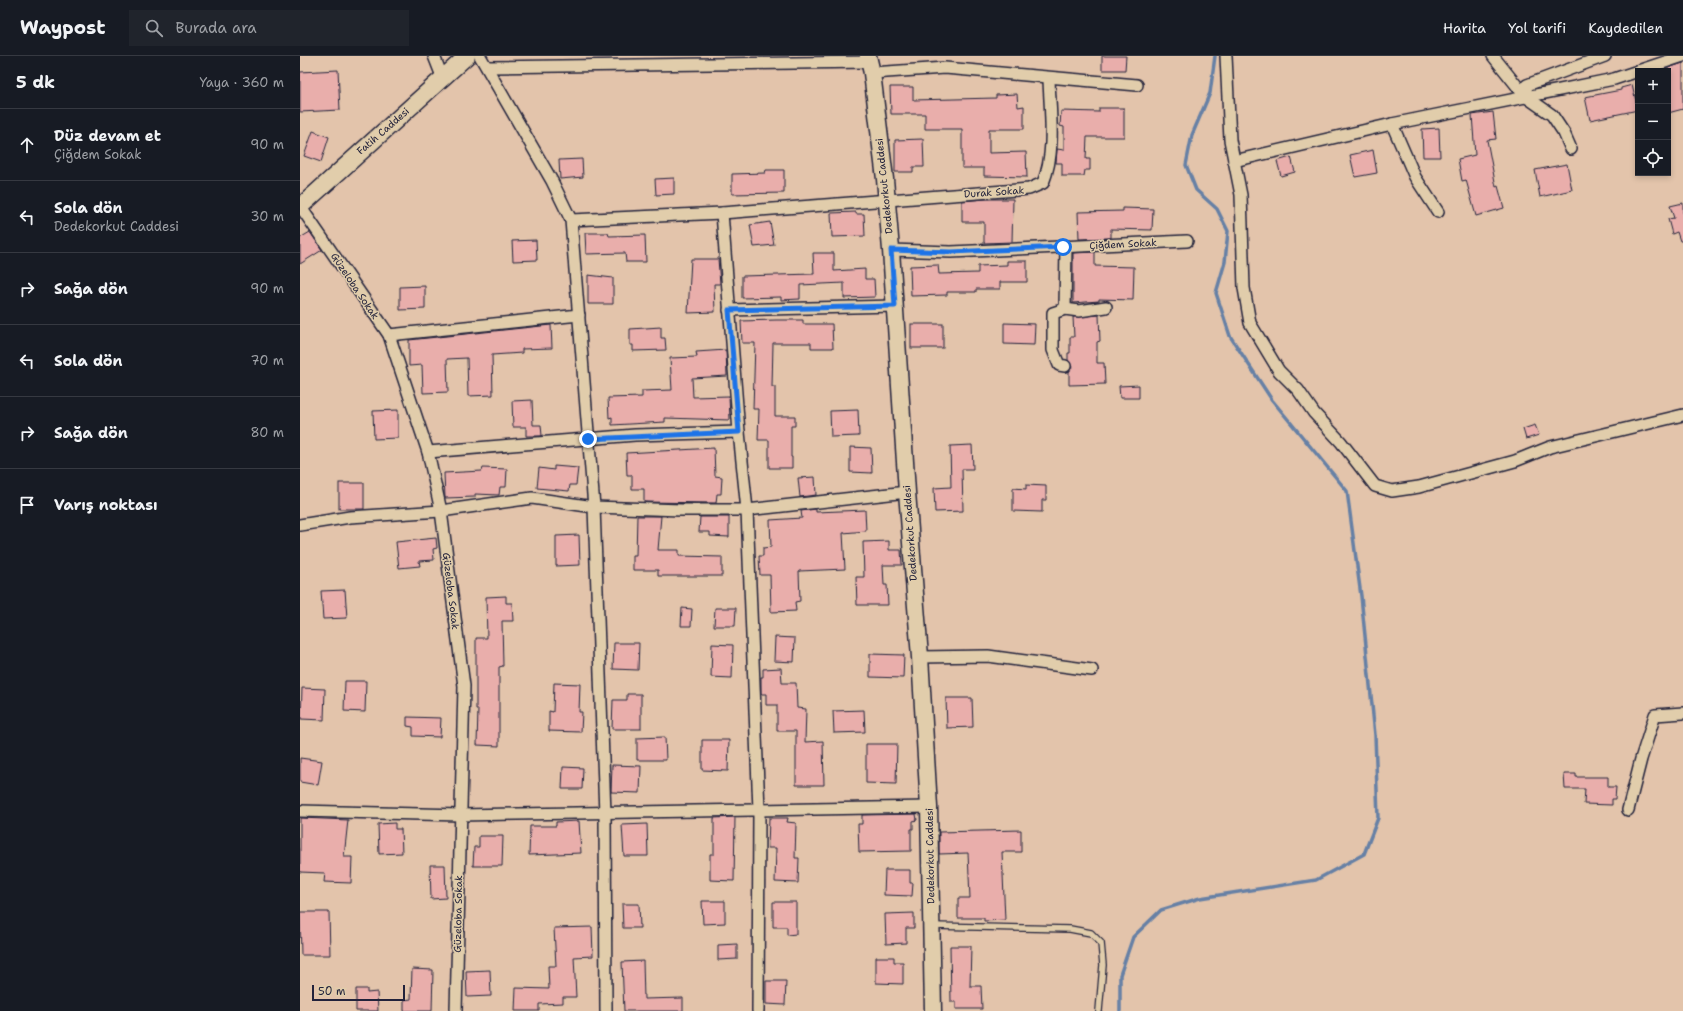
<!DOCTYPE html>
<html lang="tr">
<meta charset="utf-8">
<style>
body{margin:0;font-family:"Shantell Sans",sans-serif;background:#20242c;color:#f1f3f6}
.controls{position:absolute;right:12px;top:12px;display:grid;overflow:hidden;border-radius:0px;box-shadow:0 2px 6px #0003}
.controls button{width:36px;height:36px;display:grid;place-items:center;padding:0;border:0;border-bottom:1px solid #363941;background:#171b24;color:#f1f3f6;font:20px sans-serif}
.scale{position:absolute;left:12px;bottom:10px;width:93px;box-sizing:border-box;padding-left:4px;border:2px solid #22223b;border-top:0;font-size:11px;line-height:14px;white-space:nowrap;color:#22223b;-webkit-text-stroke:3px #e1cdab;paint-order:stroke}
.stop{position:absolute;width:12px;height:12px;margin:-9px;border:3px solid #1a73e8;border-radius:50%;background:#fff}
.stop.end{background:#1a73e8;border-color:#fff;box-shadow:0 1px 4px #0008}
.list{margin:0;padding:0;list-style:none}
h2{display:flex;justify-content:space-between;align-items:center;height:52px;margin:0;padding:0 16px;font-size:17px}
h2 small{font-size:13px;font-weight:400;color:#9ea1a6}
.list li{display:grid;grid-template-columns:26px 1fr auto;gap:12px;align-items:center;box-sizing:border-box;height:72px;padding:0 16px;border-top:1px solid #363941}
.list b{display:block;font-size:15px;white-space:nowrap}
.list p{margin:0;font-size:13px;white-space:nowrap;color:#9ea1a6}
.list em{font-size:13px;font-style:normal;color:#9ea1a6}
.icon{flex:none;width:22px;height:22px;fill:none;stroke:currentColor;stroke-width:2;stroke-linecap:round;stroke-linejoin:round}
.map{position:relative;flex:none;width:1383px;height:955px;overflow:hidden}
header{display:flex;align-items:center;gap:24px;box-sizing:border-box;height:56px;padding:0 20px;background:#171b24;border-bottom:1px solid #363941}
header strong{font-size:19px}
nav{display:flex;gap:22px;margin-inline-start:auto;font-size:14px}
.search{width:280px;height:36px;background:#20242c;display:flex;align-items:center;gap:10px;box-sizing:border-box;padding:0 14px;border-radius:0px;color:#9ea1a6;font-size:15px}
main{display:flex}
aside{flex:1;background:#171b24}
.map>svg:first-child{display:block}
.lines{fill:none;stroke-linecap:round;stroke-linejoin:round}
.stream{stroke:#6680a5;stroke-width:3.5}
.building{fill:#e9aeab;stroke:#22223b}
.lane-casing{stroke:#22223b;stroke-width:8}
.street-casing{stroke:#22223b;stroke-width:14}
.secondary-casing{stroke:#22223b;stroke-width:19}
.lane{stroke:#e1cdab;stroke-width:5.5}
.street{stroke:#e1cdab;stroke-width:11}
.secondary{stroke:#e1cdab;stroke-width:16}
.route{stroke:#1a73e8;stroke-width:5}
.labels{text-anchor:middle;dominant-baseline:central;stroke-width:3;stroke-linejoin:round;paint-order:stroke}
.street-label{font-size:10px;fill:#22223b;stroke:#e1cdab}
</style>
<header>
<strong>Waypost</strong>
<div class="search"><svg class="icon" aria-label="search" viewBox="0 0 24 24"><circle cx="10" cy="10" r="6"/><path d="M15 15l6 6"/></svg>Burada ara</div>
<nav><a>Harita</a><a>Yol tarifi</a><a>Kaydedilen</a></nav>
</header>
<main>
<aside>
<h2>5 dk<small>Yaya · 360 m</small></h2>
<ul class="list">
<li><svg class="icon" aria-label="ahead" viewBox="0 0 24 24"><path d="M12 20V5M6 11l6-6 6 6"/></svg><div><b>Düz devam et</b><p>Çiğdem Sokak</p></div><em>90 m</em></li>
<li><svg class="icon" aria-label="left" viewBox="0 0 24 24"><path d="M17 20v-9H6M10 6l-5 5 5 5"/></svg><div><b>Sola dön</b><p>Dedekorkut Caddesi</p></div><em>30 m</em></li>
<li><svg class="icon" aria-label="right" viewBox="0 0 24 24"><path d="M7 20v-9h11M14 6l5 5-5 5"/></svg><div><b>Sağa dön</b></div><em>90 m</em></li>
<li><svg class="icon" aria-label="left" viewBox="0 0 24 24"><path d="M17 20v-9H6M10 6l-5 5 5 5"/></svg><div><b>Sola dön</b></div><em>70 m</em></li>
<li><svg class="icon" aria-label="right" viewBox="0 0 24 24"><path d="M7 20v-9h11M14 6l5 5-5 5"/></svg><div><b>Sağa dön</b></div><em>80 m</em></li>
<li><svg class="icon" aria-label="arrive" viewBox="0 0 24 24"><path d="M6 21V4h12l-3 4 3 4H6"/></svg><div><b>Varış noktası</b></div></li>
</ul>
</aside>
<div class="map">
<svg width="1383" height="955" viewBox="0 0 1383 955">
<rect width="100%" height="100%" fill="#e3c4ab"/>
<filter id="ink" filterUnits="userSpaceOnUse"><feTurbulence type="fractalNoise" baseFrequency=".025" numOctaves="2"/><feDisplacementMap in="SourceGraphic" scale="8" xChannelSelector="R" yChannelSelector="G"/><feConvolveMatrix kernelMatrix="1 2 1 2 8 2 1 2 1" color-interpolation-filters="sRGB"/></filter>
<g filter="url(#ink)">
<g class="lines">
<polyline class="stream" points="820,955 820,919 833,881 861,854 900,842 1016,824 1064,798 1078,762 1075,679 1061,540 1047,435 972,344 930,280 916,237 925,206 928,175 917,153 896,134 886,109 892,79 910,37 915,0"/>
</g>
<g class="building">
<polygon points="802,0 826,0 825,14 802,14"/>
<polygon points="1383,7 1383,53 1368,57 1368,12"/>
<polygon points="38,14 40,54 0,56 0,16"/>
<polygon points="1332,29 1338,54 1290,64 1285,41 1321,34 1321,32"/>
<polygon points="590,31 613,31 613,44 696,42 696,39 717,38 718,51 724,50 724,73 689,73 689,97 726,96 727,121 684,120 684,112 662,112 662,73 625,73 625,58 591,58"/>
<polygon points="799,52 824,52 824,81 787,81 786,103 790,103 790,114 785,114 784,120 762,120 762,107 756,107 757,93 764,94 764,71 760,70 761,55 799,56"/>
<polygon points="1193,56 1196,83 1187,84 1196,131 1198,130 1204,152 1176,160 1166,124 1162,125 1158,103 1175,99 1172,59"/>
<polygon points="1139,72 1140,101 1123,101 1122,73"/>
<polygon points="13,75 29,81 21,106 4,100"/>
<polygon points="623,83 624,111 613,111 613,116 595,116 595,84"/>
<polygon points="1073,94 1077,117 1055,121 1050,99"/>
<polygon points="991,101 995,116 981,120 977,105"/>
<polygon points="282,103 283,121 260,123 259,104"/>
<polygon points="1267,108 1272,134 1240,141 1235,114"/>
<polygon points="466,114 484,114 484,137 432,138 432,118 465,117"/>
<polygon points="374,122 374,138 356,139 355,123"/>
<polygon points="686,143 713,143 712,186 684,187 684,166 662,166 662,145"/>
<polygon points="1383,147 1383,185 1380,185 1377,176 1372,178 1368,163 1374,162 1370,150"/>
<polygon points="823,152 853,153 852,174 811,173 811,182 779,183 778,156 823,155"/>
<polygon points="556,156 556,158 564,158 565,180 532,181 531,157"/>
<polygon points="470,166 474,189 454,191 450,169"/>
<polygon points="10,176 22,194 0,208 0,182"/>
<polygon points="285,177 308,177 309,180 345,179 346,206 326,206 325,197 286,198"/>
<polygon points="236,184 237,204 213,205 212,185"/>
<polygon points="795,196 795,210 834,211 833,244 799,243 799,245 773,247 773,197"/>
<polygon points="513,197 534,197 534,215 565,213 565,223 574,223 575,241 544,242 544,227 500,229 500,243 481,244 481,241 442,242 442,220 514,218"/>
<polygon points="391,203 418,203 420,228 414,228 415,256 388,257"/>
<polygon points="707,205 727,205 727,226 700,226 700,233 676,233 676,236 647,236 647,239 611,240 610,210 638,209 639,218 678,217 678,210 707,209"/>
<polygon points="288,219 313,222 313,248 288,248"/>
<polygon points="125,230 125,253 100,254 100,231"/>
<polygon points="799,259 800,285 797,286 797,307 804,307 805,328 769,329 769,316 772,311 768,304 768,297 770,297 770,281 774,281 773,261"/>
<polygon points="476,264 503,264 503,268 532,268 533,292 511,292 511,287 473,287 472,331 475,331 475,360 495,360 495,370 491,370 491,401 492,401 492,412 469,412 469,384 458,384 459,353 453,353 455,287 442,287 441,265"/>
<polygon points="704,267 735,268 734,289 704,288"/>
<rect x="611" y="268" width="32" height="24"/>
<polygon points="251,269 252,292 222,293 222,297 192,299 193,339 168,340 167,302 147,303 148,336 123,337 122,309 109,310 109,284"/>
<polygon points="361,271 361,282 365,282 366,294 333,295 333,289 330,289 330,273"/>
<polygon points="426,294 427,320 392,322 393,341 429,340 430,364 365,362 365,366 312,369 312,361 309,362 308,342 342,341 342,335 372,334 370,302 397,301 396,296"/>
<polygon points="839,329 839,342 820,342 819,330"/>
<polygon points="232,344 233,369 241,369 242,380 226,380 226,371 213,371 212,345"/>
<polygon points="98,354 98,382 74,383 73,355"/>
<polygon points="558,354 559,380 531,381 530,355"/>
<polygon points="1235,369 1239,379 1226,383 1223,373"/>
<polygon points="672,389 673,413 662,413 663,455 635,456 634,432 651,431 650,390"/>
<polygon points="550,391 571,392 572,417 550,416"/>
<polygon points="414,392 415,420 422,421 421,438 417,438 416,447 344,446 344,433 332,433 332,419 327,419 326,397"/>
<polygon points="254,410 278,412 276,429 270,429 269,435 237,432 239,412 254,414"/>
<polygon points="183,412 207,413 206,431 200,431 199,439 175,438 175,441 145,442 144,417 182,415"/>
<polygon points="515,421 516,439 500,441 498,422"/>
<rect x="39" y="427" width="25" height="26"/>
<polygon points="726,429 746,430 746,444 742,444 742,456 713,455 713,432 726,433"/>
<polygon points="516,453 516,456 565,454 566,475 543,477 545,513 499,515 500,545 495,546 496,555 471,556 470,519 460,519 459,500 463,500 463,492 471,491 470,464 502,462 501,455"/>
<polygon points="337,460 361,460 358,494 379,494 379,500 422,501 422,520 358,520 358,514 333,514 333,500 336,500"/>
<polygon points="400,461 429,461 429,481 410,480 410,476 399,476"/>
<polygon points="279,479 280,509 256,510 256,480"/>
<polygon points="136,482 137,492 133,493 134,504 119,505 120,510 99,512 96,486"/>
<polygon points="589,485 589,494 601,494 602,509 583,509 584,529 587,529 588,549 557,549 556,521 564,521 563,486"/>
<polygon points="45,534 47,562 23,563 21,535"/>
<polygon points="206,540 206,547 212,547 213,565 202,565 203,610 199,611 199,690 177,689 178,653 176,653 176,582 187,582 186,541"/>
<polygon points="382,552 392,553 391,570 381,570"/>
<polygon points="415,552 436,552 435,570 414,570"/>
<polygon points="475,581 495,582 494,606 474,605"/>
<polygon points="314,587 339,587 338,614 313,613"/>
<polygon points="412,588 433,589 432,622 411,621"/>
<polygon points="570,598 604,599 603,622 570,621"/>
<polygon points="481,612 482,627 496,627 497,652 506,653 505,686 523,685 524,729 496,729 496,675 477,675 477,649 466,649 466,638 461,638 461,621 463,621 463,613"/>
<polygon points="45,625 66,625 65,656 44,655"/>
<polygon points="254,627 280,628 279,656 282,656 281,676 249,675 249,655 253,656"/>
<polygon points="2,632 25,633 24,664 1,663"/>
<polygon points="327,638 341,638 341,673 312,673 313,644 327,644"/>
<polygon points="646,642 672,642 673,671 647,672"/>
<polygon points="564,654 565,676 534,677 533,655"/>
<polygon points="107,661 141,662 140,681 113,680 113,671 107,670"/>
<polygon points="365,681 366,704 337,704 337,682"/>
<polygon points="402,684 429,684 428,715 402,714"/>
<polygon points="566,688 597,688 596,728 566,727"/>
<polygon points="0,702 22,705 18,729 0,726"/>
<polygon points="312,709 341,710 340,737 311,736"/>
<polygon points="263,711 283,712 282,733 262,733"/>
<polygon points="1264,718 1276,718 1276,721 1308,721 1308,731 1316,731 1315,743 1312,743 1312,749 1284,748 1285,733 1265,733"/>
<polygon points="616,758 617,764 613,765 613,773 611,773 611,795 559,796 558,768 562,768 562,759"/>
<polygon points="435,761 434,825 410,824 410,798 414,798 414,762"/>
<polygon points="0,762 48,764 44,801 52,801 51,827 24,826 25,817 0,816"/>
<polygon points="469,762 488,762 487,766 496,767 495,802 499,802 498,827 475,826 476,792 468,792"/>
<polygon points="279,765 281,797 229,799 230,770 256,770 256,766"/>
<polygon points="95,767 95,773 101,773 102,797 79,798 78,768"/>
<polygon points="347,768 348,800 324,800 322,769"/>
<polygon points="721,774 721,796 702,796 705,864 684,865 684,862 658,862 658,842 670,842 668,797 639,798 639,776"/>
<polygon points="179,780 203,780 202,810 173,810 174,791 179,791"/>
<polygon points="130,809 145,809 146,842 131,843"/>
<polygon points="585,814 610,814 610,827 613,827 612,840 584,839"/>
<polygon points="402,845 425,845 425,867 403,868"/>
<polygon points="473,846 496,846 496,878 487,879 487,871 473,871"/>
<polygon points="322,848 339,848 340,872 323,872"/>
<polygon points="0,856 29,856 30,899 1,899"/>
<polygon points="614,857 614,872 606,872 606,887 586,888 585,858"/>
<polygon points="292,871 293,900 274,901 276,941 263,941 263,947 239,948 239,955 215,955 216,932 249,933 248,910 256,910 254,872"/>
<polygon points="437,888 437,903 418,904 418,889"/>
<polygon points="650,890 671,890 670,930 681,930 682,953 656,953 656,946 651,946"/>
<polygon points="576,901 594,901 594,906 603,906 603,928 576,927"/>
<polygon points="343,905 344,943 383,942 383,955 324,955 322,906"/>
<polygon points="112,913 133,914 132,955 104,955 104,944 111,943"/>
<polygon points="190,914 191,940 167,941 166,915"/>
<polygon points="466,925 486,925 485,949 466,948"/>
<polygon points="56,933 67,933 67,937 77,936 78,955 56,955"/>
</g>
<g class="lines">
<defs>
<polyline id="lane" points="632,870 770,873 791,877 801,887 803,909 799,955"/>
<g id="street">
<polyline points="134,0 143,23"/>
<polyline points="180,0 252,125 271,164 294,451 305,758 306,955"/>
<polyline points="926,0 930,84 941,139 944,232 950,267 979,315 998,334 1014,357 1041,386 1075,430 1092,435 1119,431 1215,405 1250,391 1383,359"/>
<polyline points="1193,0 1225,40 1252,59 1264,77 1271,93"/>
<polyline points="187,11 570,6"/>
<polyline points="1338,15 1383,0"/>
<polyline points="572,17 645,12 837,29"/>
<polyline points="1225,40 1227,29 1305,0"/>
<polyline points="934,105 1092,68"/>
<polyline points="0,150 89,279 128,396 141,455 164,630 156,955"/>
<polyline points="1138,156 1115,121 1092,68 1314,23 1338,15"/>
<polyline points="422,157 439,376 447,454 459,754 458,955"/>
<path d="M271,164L422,157L729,133L743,127C756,95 750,57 749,23"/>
<polyline points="591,194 651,196 887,185"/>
<polyline points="765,253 779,255 806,251"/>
<polyline points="429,254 595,250"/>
<polyline points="89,279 279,259"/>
<polyline points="765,310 759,309 753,294 753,257 765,253 766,190"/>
<polyline points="128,396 335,379 439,376"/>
<polyline points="0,469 50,461 141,455 232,442 294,451 381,454 447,454 607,436"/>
<polyline points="620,601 688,600 792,614"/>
<polyline points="1328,754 1341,703 1355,659 1383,657"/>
<polyline points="0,755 160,759 629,751"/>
</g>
<g id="secondary">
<polyline points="568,0 572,17 585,123 591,194 607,436 620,601 629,751 633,955"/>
<polyline points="0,151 167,0"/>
</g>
</defs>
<use href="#lane" class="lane-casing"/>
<use href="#street" class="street-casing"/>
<use href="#secondary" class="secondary-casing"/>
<use href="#lane" class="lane"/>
<use href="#street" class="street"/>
<use href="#secondary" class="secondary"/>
</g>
</g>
<g class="lines" filter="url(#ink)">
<polyline class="route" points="288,383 439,376 429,254 595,250 591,194 651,196 763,191"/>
</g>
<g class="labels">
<g class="street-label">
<text transform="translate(83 75) rotate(-41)">Fatih Caddesi</text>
<text transform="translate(584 130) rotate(-96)">Dedekorkut Caddesi</text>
<text transform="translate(694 136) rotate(-4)">Durak Sokak</text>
<text transform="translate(823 188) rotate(-3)">Çiğdem Sokak</text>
<text transform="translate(55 230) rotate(56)">Güzeloba Sokak</text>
<text transform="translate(610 477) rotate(-94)">Dedekorkut Caddesi</text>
<text transform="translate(151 535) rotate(83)">Güzeloba Sokak</text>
<text transform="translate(630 800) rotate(-91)">Dedekorkut Caddesi</text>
<text transform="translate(158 858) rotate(-89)">Güzeloba Sokak</text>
</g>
</g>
</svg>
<div class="controls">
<button>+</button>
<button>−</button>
<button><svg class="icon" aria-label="locate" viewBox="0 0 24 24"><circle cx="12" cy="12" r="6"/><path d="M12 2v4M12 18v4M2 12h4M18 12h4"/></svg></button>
</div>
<div class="scale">50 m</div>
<div class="stop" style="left:763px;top:191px"></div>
<div class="stop end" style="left:288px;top:383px"></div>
</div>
</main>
